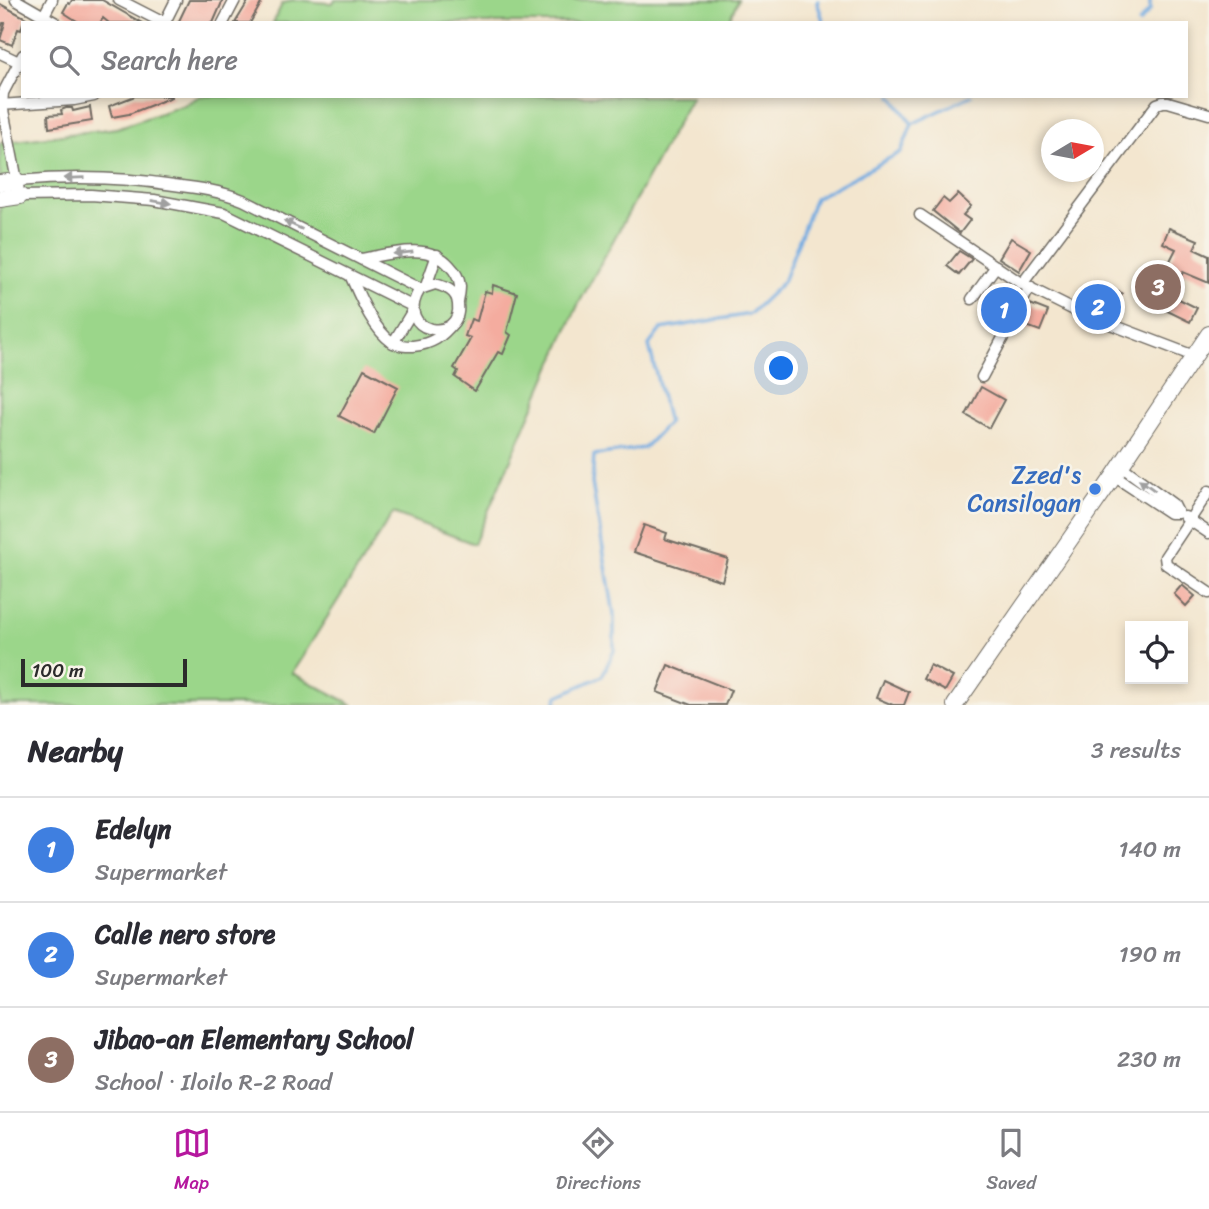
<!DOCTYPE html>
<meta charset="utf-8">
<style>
body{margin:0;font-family:Sriracha,sans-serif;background:#f2f2f3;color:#2b2b33}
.controls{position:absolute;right:21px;bottom:21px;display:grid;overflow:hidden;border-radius:0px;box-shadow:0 4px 10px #0003}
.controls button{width:63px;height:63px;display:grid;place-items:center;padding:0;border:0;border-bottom:2px solid #e1e1e2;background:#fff;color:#2b2b33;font:35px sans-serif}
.compass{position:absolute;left:1041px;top:119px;width:63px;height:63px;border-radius:50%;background:#fff;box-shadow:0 4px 10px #0003;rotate:80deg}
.scale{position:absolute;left:21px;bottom:18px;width:166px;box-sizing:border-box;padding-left:7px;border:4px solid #2b2b2b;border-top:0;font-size:19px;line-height:24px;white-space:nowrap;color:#2b2b2b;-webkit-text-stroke:5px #f7f3e8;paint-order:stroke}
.you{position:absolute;left:782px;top:369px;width:24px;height:24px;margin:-18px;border:5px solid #fff;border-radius:50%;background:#1a73e8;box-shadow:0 0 0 10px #1a73e833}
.badge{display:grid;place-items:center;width:46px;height:46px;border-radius:50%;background:#b5179e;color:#fff;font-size:23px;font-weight:700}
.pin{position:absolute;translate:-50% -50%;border:4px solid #fff;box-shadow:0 2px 7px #0006}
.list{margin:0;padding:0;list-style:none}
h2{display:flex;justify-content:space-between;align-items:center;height:91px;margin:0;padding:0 28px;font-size:30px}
h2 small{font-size:23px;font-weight:400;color:#7c7c81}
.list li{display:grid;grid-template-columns:46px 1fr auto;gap:21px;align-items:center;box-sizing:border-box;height:105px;padding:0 28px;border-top:2px solid #e1e1e2}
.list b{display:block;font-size:26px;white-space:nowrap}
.list p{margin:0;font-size:23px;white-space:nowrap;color:#7c7c81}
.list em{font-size:23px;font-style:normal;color:#7c7c81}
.icon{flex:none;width:38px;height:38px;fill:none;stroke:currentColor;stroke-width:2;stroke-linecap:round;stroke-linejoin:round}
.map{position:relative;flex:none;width:1209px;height:705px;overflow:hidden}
.search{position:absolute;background:#fff;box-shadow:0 4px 10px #0003;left:21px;right:21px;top:21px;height:77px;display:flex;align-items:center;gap:18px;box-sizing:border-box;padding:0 24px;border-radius:0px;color:#7c7c81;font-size:26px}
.sheet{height:406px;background:#fff}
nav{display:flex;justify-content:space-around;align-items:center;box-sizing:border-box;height:98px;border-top:2px solid #e1e1e2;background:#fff;font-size:19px;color:#7c7c81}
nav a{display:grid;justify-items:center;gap:4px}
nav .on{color:#b5179e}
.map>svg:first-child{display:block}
.green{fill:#9bd68a;stroke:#63805a;stroke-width:2}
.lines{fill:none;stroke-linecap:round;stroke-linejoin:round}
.stream{stroke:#72abe1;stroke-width:3.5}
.building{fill:#f4ac9f}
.street-casing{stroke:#716c64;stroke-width:13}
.secondary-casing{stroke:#716c64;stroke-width:18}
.street{stroke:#fff;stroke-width:10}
.secondary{stroke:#fff;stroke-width:16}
.oneway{fill:#a0a0a0}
.shop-dot{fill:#3f7fe0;stroke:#f7f3e8;stroke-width:2.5}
.labels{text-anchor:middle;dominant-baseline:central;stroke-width:5;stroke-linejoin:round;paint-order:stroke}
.shop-label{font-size:24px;fill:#366cbe;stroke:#f7f3e8;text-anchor:end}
</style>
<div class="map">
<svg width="1209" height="705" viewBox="0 0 1209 705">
<rect width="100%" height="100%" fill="#f7f3e8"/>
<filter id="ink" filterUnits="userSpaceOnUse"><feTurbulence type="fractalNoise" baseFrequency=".0143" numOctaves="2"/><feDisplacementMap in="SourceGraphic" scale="14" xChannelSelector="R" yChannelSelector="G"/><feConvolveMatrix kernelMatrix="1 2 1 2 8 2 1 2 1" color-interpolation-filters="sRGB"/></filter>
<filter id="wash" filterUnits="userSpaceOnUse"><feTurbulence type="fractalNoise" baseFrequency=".00686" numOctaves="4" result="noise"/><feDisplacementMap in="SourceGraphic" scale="28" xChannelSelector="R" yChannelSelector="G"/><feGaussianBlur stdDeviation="1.57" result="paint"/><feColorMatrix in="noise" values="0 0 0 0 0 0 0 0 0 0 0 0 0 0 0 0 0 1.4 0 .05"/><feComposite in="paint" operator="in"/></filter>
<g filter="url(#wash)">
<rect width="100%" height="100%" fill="#f3e6cf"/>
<g class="green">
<path d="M292,0C306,0 318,3 332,3L335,0H738L728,23H273L282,4Z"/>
<polygon points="200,96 692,96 577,307 474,544 393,513 292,673 353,705 0,705 0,143 117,128 184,105"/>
</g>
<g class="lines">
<g class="stream">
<polyline points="818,0 817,2 824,23"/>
<polyline points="1139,23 1150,10 1150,0"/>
<polyline points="912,124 971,96"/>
<polyline points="555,705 558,696 602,676 614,651 614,614 592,483 594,455 644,448 668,423 649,345 661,329 750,314 783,282 815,198 901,152 912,124 892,96"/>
</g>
</g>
<g id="blocks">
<g class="building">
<polygon points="72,0 102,0 142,23 109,23 103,18 100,23 80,23 63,12 68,3 70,4"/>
<polygon points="189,0 223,0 213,23 178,23"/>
<polygon points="249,0 263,0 250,23 235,23"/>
<polygon points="0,4 26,18 23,23 21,30 18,29 12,45 0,40 5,23 3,23 0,29"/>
<polygon points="135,96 172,96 172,97 129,114 112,117 109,106"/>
<polygon points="90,107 92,121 49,128 48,115 62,114 61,110 66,108 72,108 73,111"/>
<polygon points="958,194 971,206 963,215 970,220 960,233 933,211 943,198 949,203"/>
<polygon points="1169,228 1198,240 1194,249 1209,256 1209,283 1183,272 1171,295 1197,308 1190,322 1149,302 1176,249 1163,243"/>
<polygon points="1011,238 1031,250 1019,271 999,258"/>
<polygon points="959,251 972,259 959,275 947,266"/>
<polygon points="493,285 517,293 507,332 511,335 503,354 498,352 475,391 455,377 458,371 454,368 471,338 465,336 471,319 477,321 485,291 492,293"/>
<polygon points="1102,285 1122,293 1113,317 1092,309"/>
<polygon points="993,298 1009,308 1000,324 984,315"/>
<polygon points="1030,304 1048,311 1040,331 1021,324"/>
<polygon points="364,369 398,387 374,434 339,416"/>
<polygon points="981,387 1004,400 989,428 966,415"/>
<polygon points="644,525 667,533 665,539 728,559 722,581 634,552"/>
<polygon points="1182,585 1195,596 1186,606 1174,594"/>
<polygon points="668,665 731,690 725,705 691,705 657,692"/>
<polygon points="930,665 953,677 945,691 923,679"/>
<polygon points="883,680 909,692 904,705 893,705 876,698"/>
</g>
</g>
</g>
<g filter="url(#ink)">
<use href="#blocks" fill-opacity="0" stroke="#716c64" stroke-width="2"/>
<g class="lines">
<defs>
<g id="street">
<polyline points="16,0 56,23"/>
<polyline points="119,0 158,20 166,20 176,0"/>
<polyline points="40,23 52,0"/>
<polyline points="223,23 235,0"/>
<polyline points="0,53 19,62"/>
<polyline points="23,55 3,93 2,105 20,196 91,195 154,200 224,213 412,306"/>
<polyline points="0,105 74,100 94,96"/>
<path d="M17,181C71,176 121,177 174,185C198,188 221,191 243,200L420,289"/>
<polyline points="920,215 1022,284 1076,311 1194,356"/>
<path d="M361,259C389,254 429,241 450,266C455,271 459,278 460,286C460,291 459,297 458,302"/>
<path d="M351,277C360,297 373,329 392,342C398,346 406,346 413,346C432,344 442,337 454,322"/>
<path d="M435,284C446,287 457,291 458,304C463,345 392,334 420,289Z"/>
<polyline points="1022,284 1157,104 1163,102 1168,102 1209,114"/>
<polyline points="426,286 437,255"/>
<polyline points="972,299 996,266"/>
<polyline points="393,343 413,310"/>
<polyline points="982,377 1030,287"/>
<polyline points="1114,476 1170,513 1178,513 1174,505 1121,466"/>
<polyline points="1209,491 1165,557 1166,564 1209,593"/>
<polyline points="1185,517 1209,533"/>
</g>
<g id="secondary">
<polyline points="0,183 17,181"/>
<polyline points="0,199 20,196"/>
<polyline points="955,705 1114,476 1209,334"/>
</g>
</defs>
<use href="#street" class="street-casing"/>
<use href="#secondary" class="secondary-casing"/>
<use href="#street" class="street"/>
<use href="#secondary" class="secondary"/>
</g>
<defs><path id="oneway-solid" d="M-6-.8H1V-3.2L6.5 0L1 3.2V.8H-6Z" transform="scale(1.75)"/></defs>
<g class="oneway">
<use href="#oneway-solid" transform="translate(74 178) rotate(178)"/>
<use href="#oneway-solid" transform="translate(161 202) rotate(9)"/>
<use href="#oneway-solid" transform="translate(293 225) rotate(-154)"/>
<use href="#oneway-solid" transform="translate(403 253) rotate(174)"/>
<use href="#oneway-solid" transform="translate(1147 485) rotate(-144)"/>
</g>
</g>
<circle class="shop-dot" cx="1095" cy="489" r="7"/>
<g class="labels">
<g class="shop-label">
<text x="1081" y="475">Zzed's<tspan x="1081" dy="28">Cansilogan</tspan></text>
</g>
</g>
</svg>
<div class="controls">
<button><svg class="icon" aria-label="locate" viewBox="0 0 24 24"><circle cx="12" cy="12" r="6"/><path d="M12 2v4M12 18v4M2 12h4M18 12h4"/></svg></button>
</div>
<svg class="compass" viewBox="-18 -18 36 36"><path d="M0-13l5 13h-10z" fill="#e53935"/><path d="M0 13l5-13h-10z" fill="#7c7c81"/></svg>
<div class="scale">100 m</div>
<div class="you"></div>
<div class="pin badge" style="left:1004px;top:310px;background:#3f7fe0">1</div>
<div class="pin badge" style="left:1098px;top:307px;background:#3f7fe0">2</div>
<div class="pin badge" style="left:1158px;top:287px;background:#8d6e63">3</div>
<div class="search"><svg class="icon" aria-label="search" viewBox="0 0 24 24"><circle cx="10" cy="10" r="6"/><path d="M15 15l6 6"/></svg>Search here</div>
</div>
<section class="sheet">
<h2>Nearby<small>3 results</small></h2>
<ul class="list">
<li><span class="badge" style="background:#3f7fe0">1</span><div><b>Edelyn</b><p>Supermarket</p></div><em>140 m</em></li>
<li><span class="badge" style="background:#3f7fe0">2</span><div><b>Calle nero store</b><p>Supermarket</p></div><em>190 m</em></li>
<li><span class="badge" style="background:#8d6e63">3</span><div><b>Jibao-an Elementary School</b><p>School · Iloilo R-2 Road</p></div><em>230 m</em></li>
</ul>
</section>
<nav>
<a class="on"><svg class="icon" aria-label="map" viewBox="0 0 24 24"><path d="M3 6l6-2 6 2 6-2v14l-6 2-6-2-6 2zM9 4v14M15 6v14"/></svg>Map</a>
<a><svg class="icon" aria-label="directions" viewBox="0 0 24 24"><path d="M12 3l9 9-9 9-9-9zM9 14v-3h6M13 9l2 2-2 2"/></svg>Directions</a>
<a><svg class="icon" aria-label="saved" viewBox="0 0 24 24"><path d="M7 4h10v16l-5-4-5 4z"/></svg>Saved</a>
</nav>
